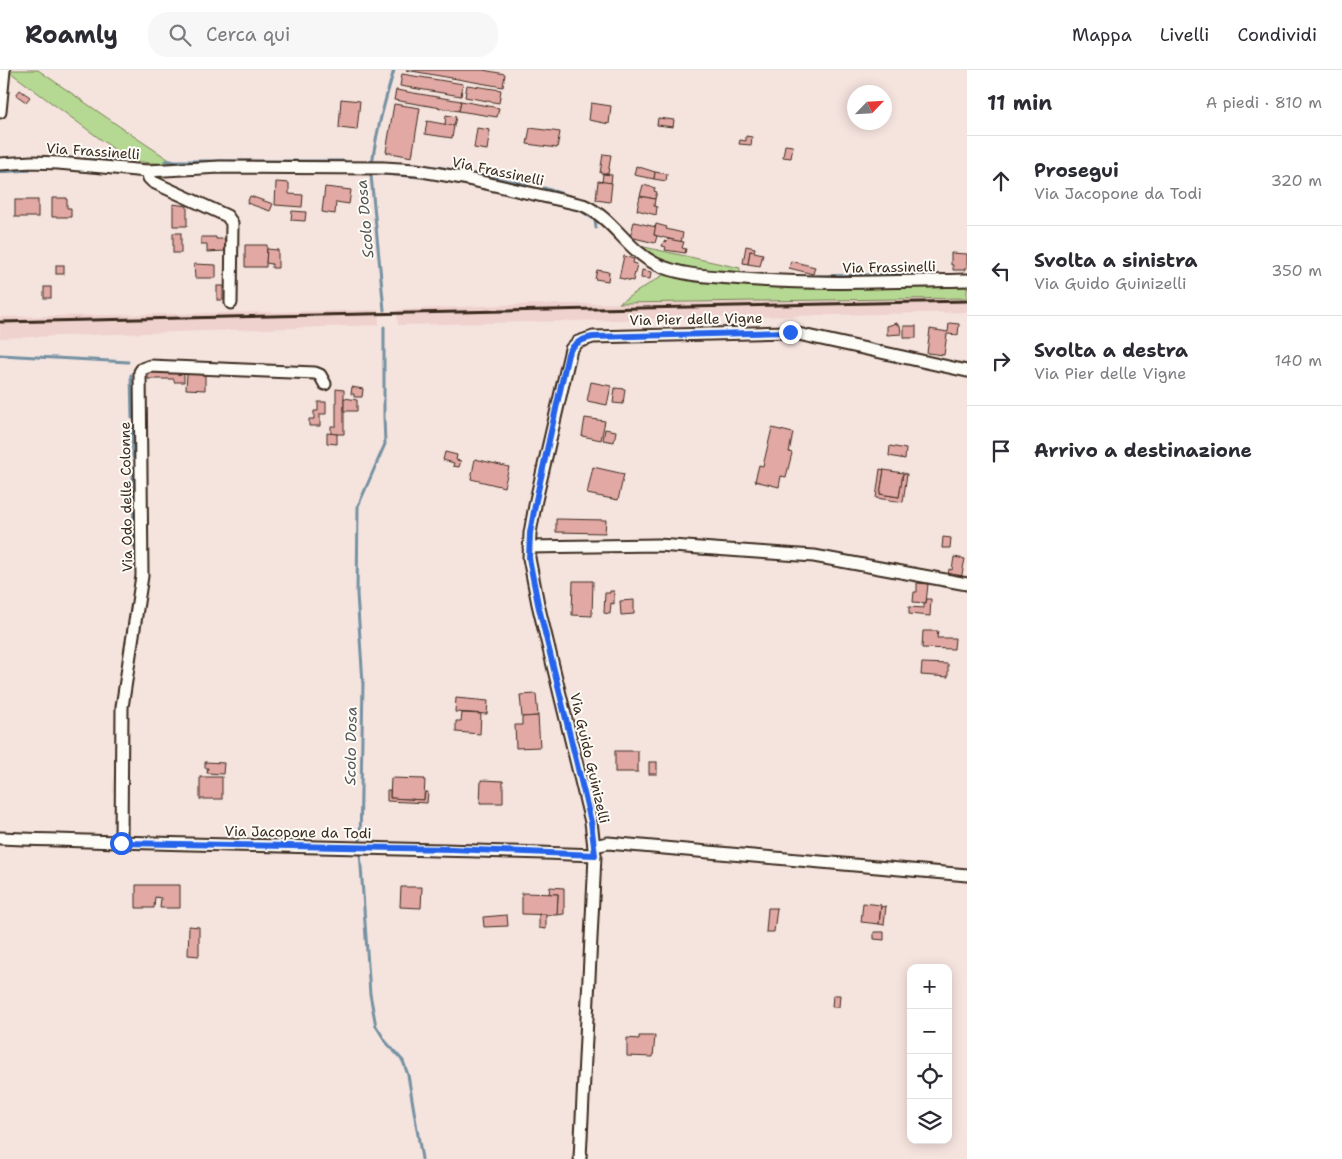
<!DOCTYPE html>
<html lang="it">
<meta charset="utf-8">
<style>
body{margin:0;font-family:"Shantell Sans",sans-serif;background:#f7f7f7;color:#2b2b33}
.controls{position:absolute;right:15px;bottom:15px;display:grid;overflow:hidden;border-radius:10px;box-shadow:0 2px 12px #0003}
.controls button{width:45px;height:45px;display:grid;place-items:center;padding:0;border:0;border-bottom:1px solid #e1e1e2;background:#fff;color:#2b2b33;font:25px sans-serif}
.compass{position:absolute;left:847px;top:15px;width:45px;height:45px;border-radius:50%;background:#fff;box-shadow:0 2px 12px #0003;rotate:65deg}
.stop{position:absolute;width:15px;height:15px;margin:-11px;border:4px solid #2563eb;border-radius:50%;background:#fff}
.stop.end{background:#2563eb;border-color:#fff;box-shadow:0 1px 5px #0008}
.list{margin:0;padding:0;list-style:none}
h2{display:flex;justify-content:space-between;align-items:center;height:65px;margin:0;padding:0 20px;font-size:21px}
h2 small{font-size:16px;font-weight:400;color:#7c7c81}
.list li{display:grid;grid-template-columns:32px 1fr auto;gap:15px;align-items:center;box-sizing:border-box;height:90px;padding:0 20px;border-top:1px solid #e1e1e2}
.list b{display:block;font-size:19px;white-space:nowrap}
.list p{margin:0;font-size:16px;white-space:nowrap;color:#7c7c81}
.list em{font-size:16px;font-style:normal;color:#7c7c81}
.icon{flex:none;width:28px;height:28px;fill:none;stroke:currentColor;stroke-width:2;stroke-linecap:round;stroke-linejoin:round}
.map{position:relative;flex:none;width:967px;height:1089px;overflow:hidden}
header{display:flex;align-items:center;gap:30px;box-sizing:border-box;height:70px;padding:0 25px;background:#fff;border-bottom:1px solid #e1e1e2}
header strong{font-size:24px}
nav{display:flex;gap:28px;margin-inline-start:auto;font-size:18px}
.search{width:350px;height:45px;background:#f7f7f7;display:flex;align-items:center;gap:12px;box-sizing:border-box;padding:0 18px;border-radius:20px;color:#7c7c81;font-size:19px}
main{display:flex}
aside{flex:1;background:#fff}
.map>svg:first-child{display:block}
.built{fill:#efd1cd}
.green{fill:#b5d892;stroke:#788158}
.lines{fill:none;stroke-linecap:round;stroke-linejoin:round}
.stream{stroke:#7491a2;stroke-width:3}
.building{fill:#e2a8a4;stroke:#3b2a1e}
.minor-casing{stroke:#3b2a1e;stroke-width:15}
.minor{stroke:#fdfcf7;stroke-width:11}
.rail{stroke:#3b2a1e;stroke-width:3}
.route{stroke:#2563eb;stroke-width:6}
.labels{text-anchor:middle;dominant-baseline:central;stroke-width:4;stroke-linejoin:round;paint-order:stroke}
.street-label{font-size:14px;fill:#3b2a1e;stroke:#fdfcf7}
.water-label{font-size:15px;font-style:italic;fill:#535555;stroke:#fdfcf7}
</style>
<header>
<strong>Roamly</strong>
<div class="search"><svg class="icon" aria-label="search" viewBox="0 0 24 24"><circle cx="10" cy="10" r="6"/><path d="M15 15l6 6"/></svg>Cerca qui</div>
<nav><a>Mappa</a><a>Livelli</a><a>Condividi</a></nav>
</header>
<main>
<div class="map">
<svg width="967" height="1089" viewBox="0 0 967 1089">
<rect width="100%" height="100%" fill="#f5e3de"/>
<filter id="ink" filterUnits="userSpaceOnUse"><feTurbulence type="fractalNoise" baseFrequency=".02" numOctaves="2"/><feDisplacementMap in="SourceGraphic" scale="10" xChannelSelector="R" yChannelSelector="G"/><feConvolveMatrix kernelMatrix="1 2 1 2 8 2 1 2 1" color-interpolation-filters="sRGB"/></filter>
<g filter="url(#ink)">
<g class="built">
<polygon points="967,228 967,242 398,255 397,240 503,235"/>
<polygon points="378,240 379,255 0,268 0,247"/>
</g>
<g class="green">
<polygon points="7,0 38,0 132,65 177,95 130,91"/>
<polygon points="635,175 740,198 739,205 672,198"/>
<polygon points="663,205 729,210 737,215 772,216 777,214 895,218 967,217 967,228 619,233"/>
</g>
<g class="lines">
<g class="stream">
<polyline points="71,89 118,90"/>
<polyline points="165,91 345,91"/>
<polyline points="369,92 383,92"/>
<polyline points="402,93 420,95"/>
<polyline points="438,97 526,114"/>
<polyline points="0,102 29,100"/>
<polyline points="384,104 420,107"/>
<polyline points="446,111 484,118"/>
<polyline points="544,118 566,125"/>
<polyline points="507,124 580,140 595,150 596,158"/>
<polyline points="694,199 720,202"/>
<polyline points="817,206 912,204"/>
<path d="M384,240L371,105C374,69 384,34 394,0"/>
<polyline points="0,285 128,292"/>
<polyline points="131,305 132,348"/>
<polyline points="132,358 133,388"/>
<polyline points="133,398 134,477"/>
<polyline points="360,775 363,613 357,524 358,436 385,374 384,347 384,257"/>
<polyline points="360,782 370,924 376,956 386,972 403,991 408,1005 422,1089"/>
</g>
</g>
<g class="building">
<polygon points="406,0 483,0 505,4 503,17"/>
<polygon points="402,4 463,14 461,26 400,16"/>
<polygon points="467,15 501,20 499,33 465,27"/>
<polygon points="20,20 30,27 26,32 16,25"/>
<polygon points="396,20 461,31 459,41 394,30"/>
<polygon points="341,29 360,31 357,60 339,58"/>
<polygon points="461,31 499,38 497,47 459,41"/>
<polygon points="591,33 611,36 609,54 589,50"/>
<polygon points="394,34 420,38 412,87 386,82"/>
<polygon points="446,45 456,47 454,56 445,54"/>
<polygon points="658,48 674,50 673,57 657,55"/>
<polygon points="427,51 454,56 452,68 425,64"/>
<polygon points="477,58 490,60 487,80 474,78"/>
<polygon points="530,58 560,62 557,78 527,74"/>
<polygon points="746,66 752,67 751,75 739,74 740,70 746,71"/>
<polygon points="785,75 793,76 791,88 783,87"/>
<polygon points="603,84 611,85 608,104 600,103"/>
<polygon points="636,96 655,102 654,109 634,105"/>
<polygon points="655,102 667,104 666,111 654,109"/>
<polygon points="603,104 612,105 611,113 602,112"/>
<polygon points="598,111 612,113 610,132 596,130"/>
<polygon points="276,112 289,113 289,124 303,125 302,137 275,135"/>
<polygon points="643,115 655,118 654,121 657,122 655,129 640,126"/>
<polygon points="325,117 351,120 349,134 336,132 335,144 322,142"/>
<polygon points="250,126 273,134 270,141 247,133"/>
<polygon points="640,126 655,129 654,136 657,137 656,145 637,140"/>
<polygon points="52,128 67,128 67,138 71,138 71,147 52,147"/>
<rect x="15" y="130" width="23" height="17"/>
<polygon points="173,134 187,136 187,156 173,156"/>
<polygon points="292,141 306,142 305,151 291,150"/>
<polygon points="634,152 656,157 654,165 657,166 655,173 630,167"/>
<polygon points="656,154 667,157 666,159 683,163 681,172 654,165"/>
<rect x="173" y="163" width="8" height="20"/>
<polygon points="201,167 216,167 216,169 225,169 225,181 207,182 207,174 201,174"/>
<polygon points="668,169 684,172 682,178 686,179 685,183 665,180 666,177 662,176 664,171 667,172"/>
<polygon points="245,175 267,175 266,197 245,197"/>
<polygon points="746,176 755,178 754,182 750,181 748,194 743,193"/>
<polygon points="267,179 278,180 278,198 272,198 272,194 266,193"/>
<polygon points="750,181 763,184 760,196 748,194"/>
<polygon points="951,183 967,184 967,198 965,198 965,200 953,200 953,195 951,195"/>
<polygon points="624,186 634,189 633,193 637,194 633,211 619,208"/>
<polygon points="791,191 815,197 813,204 789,198"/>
<polygon points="194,194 216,195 216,208 195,208"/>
<rect x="56" y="195" width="8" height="9"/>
<polygon points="597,200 609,202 608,211 595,209"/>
<polygon points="642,200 651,202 650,209 641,208"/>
<rect x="217" y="216" width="6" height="14"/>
<rect x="44" y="217" width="7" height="11"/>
<polygon points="897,253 897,255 900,255 901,264 887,265 887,256"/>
<polygon points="949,253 959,254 958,265 947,264 944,285 927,283 930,259 948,262"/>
<rect x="904" y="256" width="12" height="12"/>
<polygon points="148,300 178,300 178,304 184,304 184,312 174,312 174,309 148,309"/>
<polygon points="187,304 205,304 205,320 186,319"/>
<polygon points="591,312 611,316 607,335 587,331"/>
<polygon points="352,317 363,319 362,327 354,327 354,324 351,324"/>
<polygon points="615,318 625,319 623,334 613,333"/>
<polygon points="336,319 344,320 344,364 331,364 331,356 336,356"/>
<polygon points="344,328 357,330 357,341 344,341"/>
<polygon points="318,332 326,332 326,344 320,344 320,356 309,356 309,349 314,349 314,341 318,341"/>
<polygon points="585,348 605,351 601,370 582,366"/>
<polygon points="772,358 793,363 789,382 792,383 786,407 781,406 779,417 755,411 759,395 763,396"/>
<polygon points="605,359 616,361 614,372 603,370"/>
<polygon points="327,363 337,364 337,374 327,373"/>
<polygon points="890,376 906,379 905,389 889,386"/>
<polygon points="445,382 457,385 456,390 461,391 459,397 453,396 454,393 443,390"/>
<polygon points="475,389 509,397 504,417 471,409"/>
<polygon points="593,397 624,404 618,430 587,424"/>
<polygon points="880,399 884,400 880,424 899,427 903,403 907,404 903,432 876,428"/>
<polygon points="884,400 903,403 899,427 880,424"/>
<polygon points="556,449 606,450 605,463 556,462"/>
<polygon points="943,467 951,468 950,478 942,478"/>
<polygon points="954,487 965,489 961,509 948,506 949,499 952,500"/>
<polygon points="573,511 593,511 592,546 572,545"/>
<polygon points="917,513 928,514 926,533 913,532 914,522 917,522"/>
<polygon points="610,521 614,521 614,534 611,533 610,544 604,543 605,523 610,523"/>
<polygon points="927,529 931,529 930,546 909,544 909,537 924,538 924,533 926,533"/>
<polygon points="634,530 634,544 621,545 620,531"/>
<polygon points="923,561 938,561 937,568 955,568 954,579 922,578"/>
<polygon points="922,593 948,594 948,607 921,605"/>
<polygon points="536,624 538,646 522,647 520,625"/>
<polygon points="456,628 488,631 487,644 455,642"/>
<polygon points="462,643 481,644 480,664 456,662 456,651 461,651"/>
<polygon points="538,646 540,677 516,678 515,655 522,655 522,647"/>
<rect x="615" y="681" width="23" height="21"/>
<polygon points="205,692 224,693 223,704 207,703 208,698 205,698"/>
<rect x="649" y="692" width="8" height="12"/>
<rect x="200" y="707" width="22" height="22"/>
<polygon points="391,708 425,709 424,730 390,728"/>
<polygon points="481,710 503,711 503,733 480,733"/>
<polygon points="387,720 390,720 390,728 424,730 425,722 428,722 427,733 387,731"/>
<polygon points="136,815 180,815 180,838 160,838 161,828 155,827 154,838 136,838"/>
<polygon points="401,817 422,817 421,838 400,837"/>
<polygon points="550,817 564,818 564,844 557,845 558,824 549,824"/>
<polygon points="522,823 558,824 557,845 522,844"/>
<polygon points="863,833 881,835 879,854 861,852"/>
<polygon points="886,836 884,855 879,854 881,837"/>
<polygon points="768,838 777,838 774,862 766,862"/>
<polygon points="539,844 546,844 546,859 539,858"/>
<polygon points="507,845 508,856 484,857 483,847"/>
<polygon points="189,856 199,857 199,886 188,885"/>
<polygon points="874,862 884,862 884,870 874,869"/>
<polygon points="833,925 840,925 839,937 832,937"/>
<polygon points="639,966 655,966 653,987 627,986 627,968 639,969"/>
</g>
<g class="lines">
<defs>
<g id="minor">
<polyline points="0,42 4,0"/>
<path d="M0,94L32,92L58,93L147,101L220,97L384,98L416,100L463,108L583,135C613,148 627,180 656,194C679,205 706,206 731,208C810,215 888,212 967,210"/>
<polyline points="147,101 149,108 153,112 227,146 232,153 231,233"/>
<polyline points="529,477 658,475 814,486 967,514"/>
<path d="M0,768C198,776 397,777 595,785"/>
<polyline points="121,773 122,637 142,506 140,302 142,299 150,296 315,303 320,305 325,314"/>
<polyline points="594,776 608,773 967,805"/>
<polyline points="580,1088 594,808 595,785 591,752 538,534 529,488 530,463 536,430 571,279 578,272 593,267 789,262 967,301"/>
</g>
</defs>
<use href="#minor" class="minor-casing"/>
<use href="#minor" class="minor"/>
<polyline class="rail" points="0,252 967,231"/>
</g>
</g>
<g class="lines" filter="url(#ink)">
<path class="route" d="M121,773L452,779L595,785L591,752L538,534L529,488L530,463L536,430L568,284C573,273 582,269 593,267L790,262"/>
</g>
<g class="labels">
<g class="street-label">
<text transform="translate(93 81) rotate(4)">Via Frassinelli</text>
<text transform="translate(498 101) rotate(12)">Via Frassinelli</text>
<text transform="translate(889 197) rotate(-1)">Via Frassinelli</text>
<text transform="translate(696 249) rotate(-1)">Via Pier delle Vigne</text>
<text transform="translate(126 427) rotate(-91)">Via Odo delle Colonne</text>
<text transform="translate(590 688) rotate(77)">Via Guido Guinizelli</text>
<text transform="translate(298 762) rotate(1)">Via Jacopone da Todi</text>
</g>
<g class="water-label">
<text transform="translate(365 149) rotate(-95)">Scolo Dosa</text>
<text transform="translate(351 676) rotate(-89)">Scolo Dosa</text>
</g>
</g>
</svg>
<div class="controls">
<button>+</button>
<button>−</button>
<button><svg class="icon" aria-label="locate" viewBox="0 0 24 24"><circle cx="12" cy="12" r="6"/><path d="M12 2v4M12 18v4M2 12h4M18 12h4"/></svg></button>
<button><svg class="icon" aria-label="layers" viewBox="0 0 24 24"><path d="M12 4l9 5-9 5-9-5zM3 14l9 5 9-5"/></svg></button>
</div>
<svg class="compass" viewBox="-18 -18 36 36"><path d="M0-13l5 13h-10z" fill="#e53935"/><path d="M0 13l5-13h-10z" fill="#7c7c81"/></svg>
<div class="stop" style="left:121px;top:773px"></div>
<div class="stop end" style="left:790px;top:262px"></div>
</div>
<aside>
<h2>11 min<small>A piedi · 810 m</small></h2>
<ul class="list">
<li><svg class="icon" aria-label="ahead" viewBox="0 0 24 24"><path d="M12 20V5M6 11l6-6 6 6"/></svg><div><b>Prosegui</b><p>Via Jacopone da Todi</p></div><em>320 m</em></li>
<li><svg class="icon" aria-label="left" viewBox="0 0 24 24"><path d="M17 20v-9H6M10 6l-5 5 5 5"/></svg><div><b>Svolta a sinistra</b><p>Via Guido Guinizelli</p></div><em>350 m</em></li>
<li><svg class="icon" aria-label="right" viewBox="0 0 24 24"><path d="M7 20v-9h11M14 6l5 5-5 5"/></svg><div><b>Svolta a destra</b><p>Via Pier delle Vigne</p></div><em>140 m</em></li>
<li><svg class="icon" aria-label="arrive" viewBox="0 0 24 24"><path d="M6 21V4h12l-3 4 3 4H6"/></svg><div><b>Arrivo a destinazione</b></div></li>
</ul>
</aside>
</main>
